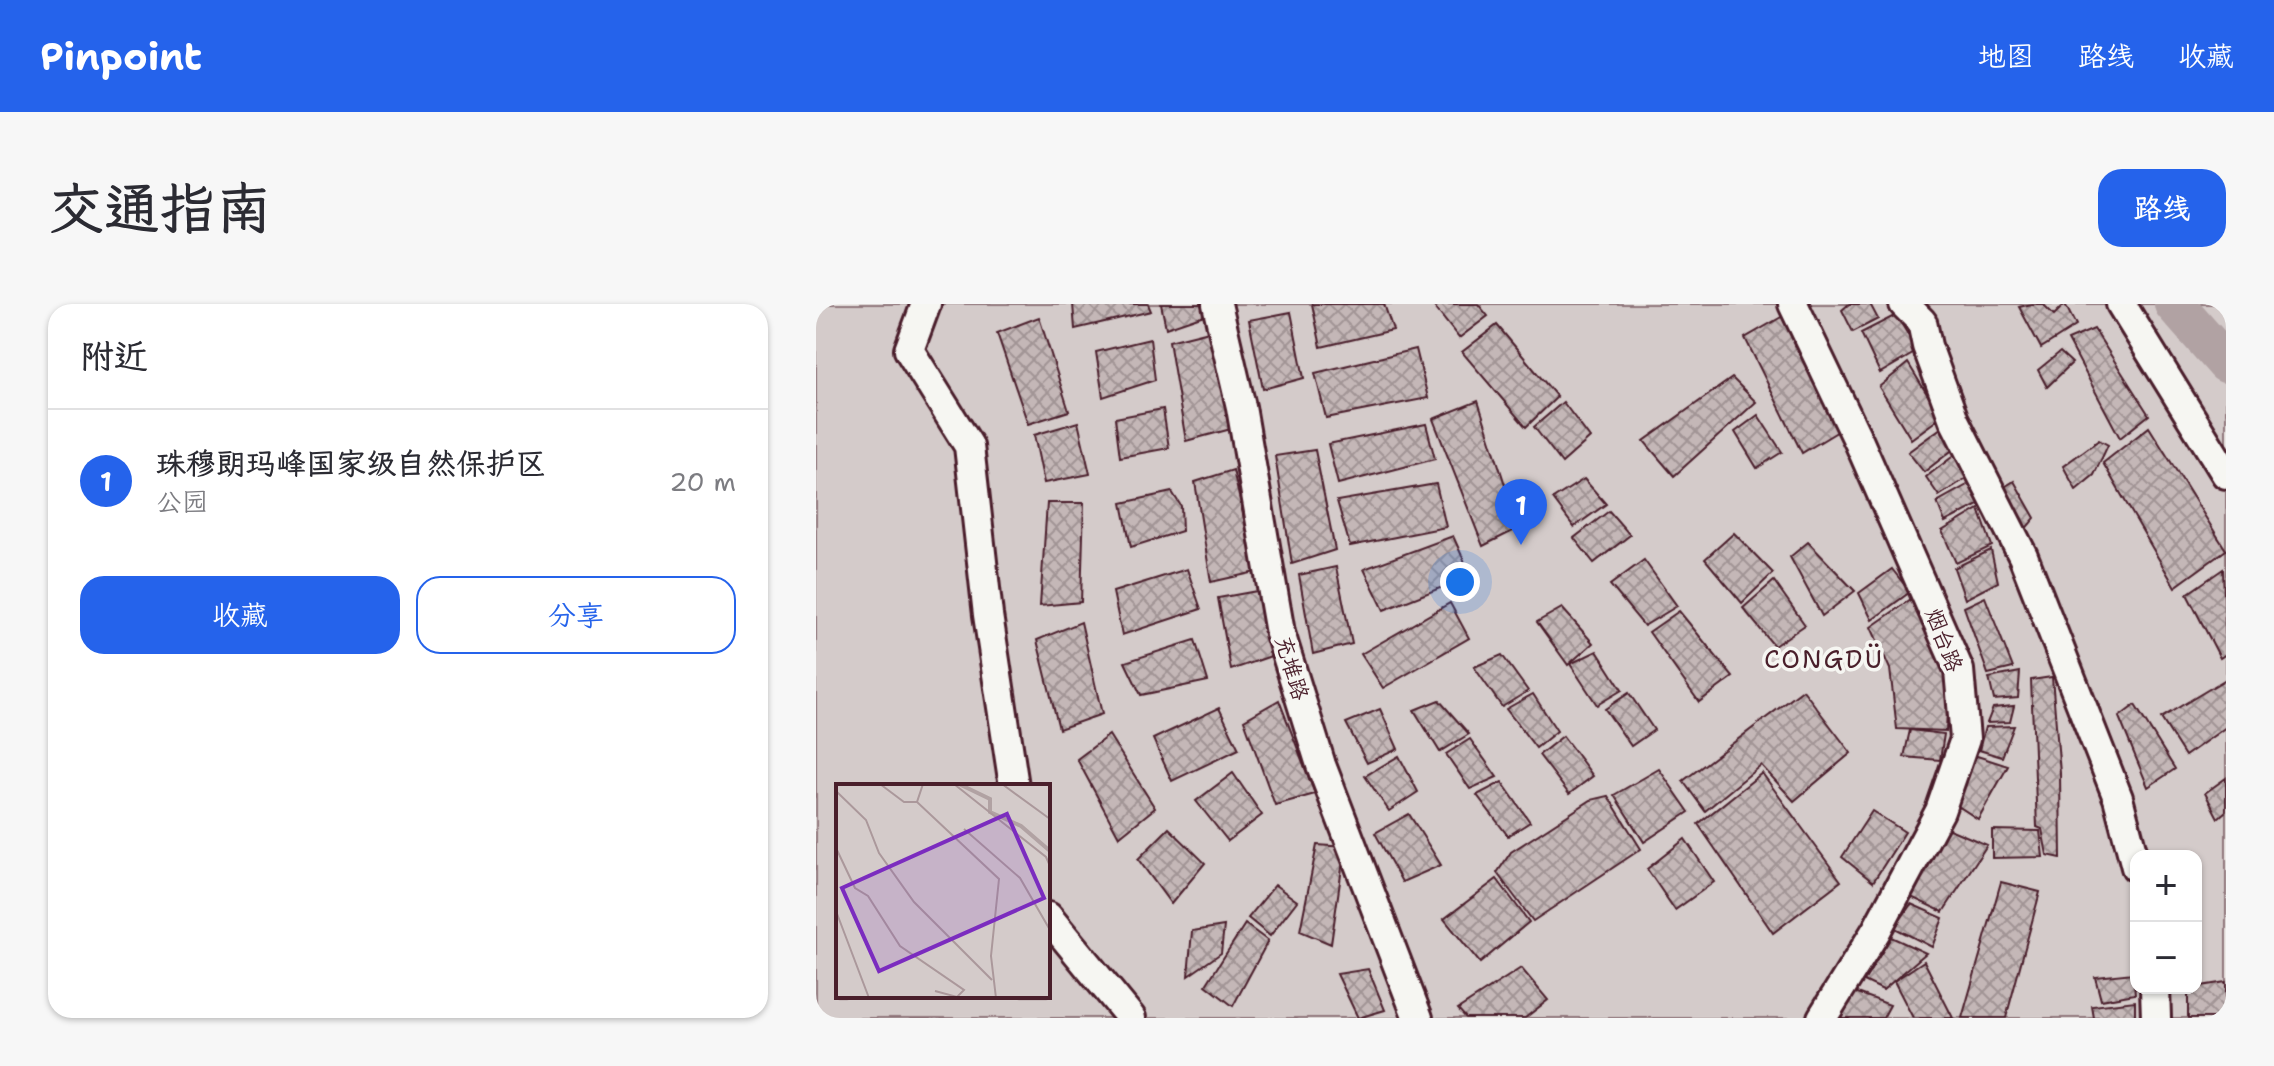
<!DOCTYPE html>
<html lang="zh">
<meta charset="utf-8">
<style>
body{margin:0;font-family:"Shantell Sans","LXGW WenKai TC",sans-serif;background:#f7f7f7;color:#2b2b33}
.controls{position:absolute;right:24px;bottom:24px;display:grid;overflow:hidden;border-radius:16px;box-shadow:0 2px 6px #0004}
.controls button{width:72px;height:72px;display:grid;place-items:center;padding:0;border:0;border-bottom:2px solid #e1e1e2;background:#fff;color:#2b2b33;font:40px sans-serif}
.you{position:absolute;left:644px;top:278px;width:28px;height:28px;margin:-20px;border:6px solid #fff;border-radius:50%;background:#1a73e8;box-shadow:0 0 0 12px #1a73e833}
.badge{display:grid;place-items:center;width:52px;height:52px;border-radius:50%;background:#2563eb;color:#fff;font-size:26px;font-weight:700}
.pin{position:absolute;translate:-50% -66px;filter:drop-shadow(0 2px 4px #0008)}
.pin::after{content:'';position:absolute;top:42px;width:28px;height:24px;background:inherit;clip-path:polygon(0 0,100% 0,50% 100%)}
.list{margin:0;padding:0;list-style:none}
h2{display:flex;justify-content:space-between;align-items:center;height:104px;margin:0;padding:0 32px;font-size:34px}
h2 small{font-size:26px;font-weight:400;color:#7c7c81}
.list li{display:grid;grid-template-columns:52px 1fr auto;gap:24px;align-items:center;box-sizing:border-box;height:144px;padding:0 32px;border-top:2px solid #e1e1e2}
.list b{display:block;font-size:30px;white-space:nowrap}
.list p{margin:0;font-size:26px;white-space:nowrap;color:#7c7c81}
.list em{font-size:26px;font-style:normal;color:#7c7c81}
.actions{display:flex;gap:16px;padding:24px 32px}
.actions a{flex:1;padding:18px 0;border:2px solid #2563eb;border-radius:24px;text-align:center;font-size:28px;color:#2563eb}
.actions .main{background:#2563eb;color:#fff}
.map{position:relative;flex:none;width:1410px;height:714px;overflow:hidden;border-radius:24px}
header{display:flex;align-items:center;gap:48px;box-sizing:border-box;height:112px;padding:0 40px;background:#2563eb;color:#fff}
header strong{font-size:38px}
nav{display:flex;gap:44px;margin-inline-start:auto;font-size:28px}
.intro{display:flex;align-items:center;justify-content:space-between;box-sizing:border-box;height:192px;padding:0 48px}
h1{margin:0;font-size:56px}
.button{padding:20px 36px;border-radius:24px;background:#2563eb;color:#fff;font-size:28px;font-weight:700}
main{display:flex;gap:48px;padding:0 48px}
aside{flex:1;background:#fff;border-radius:24px;box-shadow:0 2px 6px #0004}
.map>svg:first-child{display:block}
.park{fill:#d4cbca;stroke:#8f757a;stroke-width:2;fill-rule:evenodd}
.lines{fill:none;stroke-linecap:round;stroke-linejoin:round}
.river{stroke:#b1a2a3;stroke-width:40}
.building{fill:url(#building-cross-hatch);stroke:#4a1f2b;stroke-width:2}
.minor-casing{stroke:#4a1f2b;stroke-width:34}
.minor{stroke:#f6f6f2;stroke-width:28}
.labels{text-anchor:middle;dominant-baseline:central;stroke-width:7;stroke-linejoin:round;paint-order:stroke}
.street-label{font-size:22px;fill:#4a1f2b;stroke:#f6f6f2}
.quarter-label{font-size:26px;letter-spacing:2px;fill:#4a1f2b;stroke:#f6f6f2}
.inset-river{fill:none;stroke:#b1a2a3;stroke-width:4}
.inset-road{fill:none;stroke:#ab989b;stroke-width:2}
.view{fill:#7b2cbf;fill-opacity:0.15;stroke:#7b2cbf;stroke-width:4}
.inset-edge{fill:none;stroke:#4a1f2b;stroke-width:4}
</style>
<header>
<strong>Pinpoint</strong>
<nav><a>地图</a><a>路线</a><a>收藏</a></nav>
</header>
<div class="intro"><h1>交通指南</h1><a class="button">路线</a></div>
<main>
<aside>
<h2>附近<small></small></h2>
<ul class="list">
<li><span class="badge">1</span><div><b>珠穆朗玛峰国家级自然保护区</b><p>公园</p></div><em>20 m</em></li>
</ul>
<div class="actions"><a class="main">收藏</a><a>分享</a></div>
</aside>
<div class="map">
<svg width="1410" height="714" viewBox="0 0 1410 714">
<defs>
<pattern id="building-cross-hatch" width="8" height="8" patternUnits="userSpaceOnUse" patternTransform="scale(2)"><rect width="8" height="8" fill="#c4b7b7"/><path d="M0 0l8 8M0 8l8-8" fill="none" stroke="#a19495"/></pattern>
</defs>
<rect width="100%" height="100%" fill="#ece9e6"/>
<filter id="ink" filterUnits="userSpaceOnUse"><feTurbulence type="fractalNoise" baseFrequency=".0125" numOctaves="2"/><feDisplacementMap in="SourceGraphic" scale="16" xChannelSelector="R" yChannelSelector="G"/><feConvolveMatrix kernelMatrix="1 2 1 2 8 2 1 2 1" color-interpolation-filters="sRGB"/></filter>
<g filter="url(#ink)">
<path class="park" d="M0,0H1410V714H0ZM22,482H232V692H22ZM1320,552H1380V684H1320Z"/>
<g class="lines">
<polyline class="river" points="1358,0 1410,59"/>
</g>
<g class="building">
<polygon points="257,0 332,0 335,7 259,25"/>
<polygon points="345,0 389,0 391,10 350,24"/>
<polygon points="496,0 568,0 577,26 505,43"/>
<polygon points="616,0 662,0 672,12 643,34"/>
<polygon points="1033,0 1054,0 1062,15 1037,28 1026,6"/>
<polygon points="1216,0 1227,0 1238,11 1249,0 1260,22 1225,44 1203,3"/>
<polygon points="475,8 488,74 447,85 433,16"/>
<polygon points="1080,11 1102,47 1064,69 1045,29"/>
<polygon points="967,12 1029,123 986,149 929,34"/>
<polygon points="223,13 253,107 212,120 181,29"/>
<polygon points="681,21 741,93 710,123 646,48"/>
<polygon points="1278,25 1333,111 1304,134 1252,36"/>
<polygon points="393,27 415,125 370,137 353,37"/>
<polygon points="334,35 339,76 287,93 280,48"/>
<polygon points="600,45 612,94 510,114 499,69"/>
<polygon points="1244,48 1256,59 1231,83 1222,66"/>
<polygon points="1092,59 1125,113 1095,135 1063,83"/>
<polygon points="916,74 940,98 858,172 828,137"/>
<polygon points="662,97 703,224 667,242 617,115"/>
<polygon points="747,98 774,134 746,159 718,123"/>
<polygon points="347,105 353,144 304,153 299,114"/>
<polygon points="942,111 966,148 941,164 919,128"/>
<polygon points="262,118 274,170 228,179 218,131"/>
<polygon points="610,120 619,155 522,180 512,140"/>
<polygon points="1333,123 1410,246 1359,283 1287,159"/>
<polygon points="1125,124 1139,144 1108,168 1092,148"/>
<polygon points="1283,136 1292,141 1278,171 1260,186 1247,162"/>
<polygon points="499,146 519,246 476,260 459,152"/>
<polygon points="1140,150 1152,173 1123,192 1110,173"/>
<polygon points="417,166 440,268 395,278 379,178"/>
<polygon points="768,175 790,200 758,223 737,195"/>
<polygon points="1198,177 1219,214 1207,228 1184,186"/>
<polygon points="620,180 630,223 534,242 521,197"/>
<polygon points="1153,180 1164,200 1129,218 1121,198"/>
<polygon points="356,188 365,202 366,227 315,243 306,199"/>
<polygon points="231,199 268,199 265,298 224,302"/>
<polygon points="1163,205 1176,242 1140,259 1126,227"/>
<polygon points="793,207 814,231 778,259 758,234"/>
<polygon points="918,229 957,269 926,299 889,255"/>
<polygon points="637,232 655,272 568,306 548,265"/>
<polygon points="992,238 1039,287 1006,312 974,253"/>
<polygon points="1175,246 1182,278 1149,295 1138,264"/>
<polygon points="828,256 861,302 828,322 794,281"/>
<polygon points="520,263 536,340 497,350 483,271"/>
<polygon points="371,265 385,305 306,331 297,288"/>
<polygon points="1076,265 1094,288 1056,316 1043,289"/>
<polygon points="1407,265 1410,350 1404,354 1371,290"/>
<polygon points="958,277 989,321 958,342 927,304"/>
<polygon points="441,287 455,352 415,366 402,294"/>
<polygon points="1098,293 1113,317 1132,383 1130,427 1081,425 1074,365 1055,323"/>
<polygon points="1169,293 1197,364 1172,370 1148,303"/>
<polygon points="634,299 653,334 567,384 545,350"/>
<polygon points="746,304 777,339 752,361 721,318"/>
<polygon points="863,307 917,373 883,398 833,328"/>
<polygon points="265,318 286,410 243,425 221,336"/>
<polygon points="379,336 392,377 325,391 309,358"/>
<polygon points="781,347 806,386 781,401 754,360"/>
<polygon points="686,351 712,387 686,403 658,363"/>
<polygon points="1204,368 1202,394 1178,396 1173,374"/>
<polygon points="1236,373 1244,469 1245,554 1231,551 1226,525 1221,523 1215,376"/>
<polygon points="1410,375 1410,423 1369,452 1345,414"/>
<polygon points="987,386 1035,449 978,497 945,461 889,507 867,477"/>
<polygon points="813,389 838,426 815,442 789,405"/>
<polygon points="717,390 741,427 720,444 690,405"/>
<polygon points="463,396 499,490 459,501 428,416"/>
<polygon points="623,396 653,430 624,448 598,406"/>
<polygon points="1319,401 1359,465 1332,483 1303,413"/>
<polygon points="1198,402 1194,418 1171,419 1177,404"/>
<polygon points="403,404 423,445 356,477 337,435"/>
<polygon points="564,405 582,445 551,459 530,419"/>
<polygon points="1198,422 1186,453 1163,446 1169,423"/>
<polygon points="1094,426 1128,430 1124,456 1088,453"/>
<polygon points="293,431 339,504 303,533 261,455"/>
<polygon points="747,432 777,472 753,490 723,451"/>
<polygon points="654,435 681,473 654,485 630,450"/>
<polygon points="1158,451 1192,462 1162,515 1139,500"/>
<polygon points="583,452 602,488 573,507 549,472"/>
<polygon points="843,465 873,508 828,538 798,491"/>
<polygon points="417,469 446,511 412,537 380,497"/>
<polygon points="946,469 1025,577 957,629 882,520"/>
<polygon points="1410,474 1410,507 1402,514 1389,489"/>
<polygon points="686,478 714,518 692,532 661,491"/>
<polygon points="792,492 825,545 717,617 681,569 695,548 775,496"/>
<polygon points="1056,507 1089,528 1057,578 1026,553"/>
<polygon points="593,510 625,561 586,578 559,529"/>
<polygon points="353,524 389,559 355,600 322,555"/>
<polygon points="1131,524 1171,541 1127,608 1095,593"/>
<polygon points="1176,526 1224,527 1227,553 1176,554"/>
<polygon points="869,535 898,578 859,606 831,565"/>
<polygon points="501,541 529,543 515,640 484,627"/>
<polygon points="681,575 713,618 664,659 628,615"/>
<polygon points="1185,578 1224,588 1190,714 1146,714"/>
<polygon points="459,581 481,597 454,632 432,614"/>
<polygon points="1095,600 1127,614 1116,643 1079,624"/>
<polygon points="429,620 452,637 417,702 390,681"/>
<polygon points="408,622 405,649 372,672 376,627"/>
<polygon points="1075,633 1110,649 1067,686 1048,677"/>
<polygon points="1108,657 1137,714 1097,714 1078,677"/>
<polygon points="705,664 732,696 709,714 650,714 642,705"/>
<polygon points="552,665 569,706 542,714 521,670"/>
<polygon points="1317,669 1319,690 1285,696 1279,673"/>
<polygon points="1410,678 1410,714 1372,714 1372,684"/>
<polygon points="1031,685 1074,701 1067,714 1014,714"/>
<polygon points="1319,697 1319,714 1278,714 1276,702"/>
</g>
<g class="lines">
<defs>
<g id="minor">
<polyline points="110,0 93,46 153,142 172,311 198,482"/>
<polyline points="401,0 425,103 464,329 505,461 602,714"/>
<polyline points="977,0 1043,138 1143,366 1149,435 1124,507 1060,627 1006,714"/>
<polyline points="1088,0 1106,18 1111,42 1138,116 1207,252 1302,494 1320,563"/>
<polyline points="1305,0 1410,170"/>
<polyline points="232,613 315,714"/>
<polyline points="1339,684 1340,714"/>
</g>
</defs>
<use href="#minor" class="minor-casing"/>
<use href="#minor" class="minor"/>
</g>
</g>
<g class="labels">
<g class="street-label">
<text transform="translate(1128 336) rotate(69)">烟台路</text>
<text transform="translate(476 364) rotate(73)">充堆路</text>
</g>
<g class="quarter-label">
<text x="1008" y="354">CONGDÜ</text>
</g>
</g>
<g transform="translate(20 480)">
<rect width="214" height="214" fill="#ece9e6"/>
<path d="M0,0H214V214H0Z" fill="#d4cbca"/>
<path class="inset-river" d="M123,0L154,15V28L185,42L214,67"/>
<path class="inset-road" d="M44,0L68,18H81M87,0L81,18L163,95L155,172L160,214M118,0L210,73L214,82M166,0L214,35M0,7L30,36L43,69L78,118L156,196M128,45L184,94L214,146M1,66L19,104L32,112L64,162L128,206L121,213L99,207M0,127L33,214"/>
<path class="view" d="M171,30L208,114L43,187L6,104Z"/>
<rect width="214" height="214" class="inset-edge"/>
</g>
</svg>
<div class="controls">
<button>+</button>
<button>−</button>
</div>
<div class="you"></div>
<div class="pin badge" style="left:705px;top:241px">1</div>
</div>
</main>
